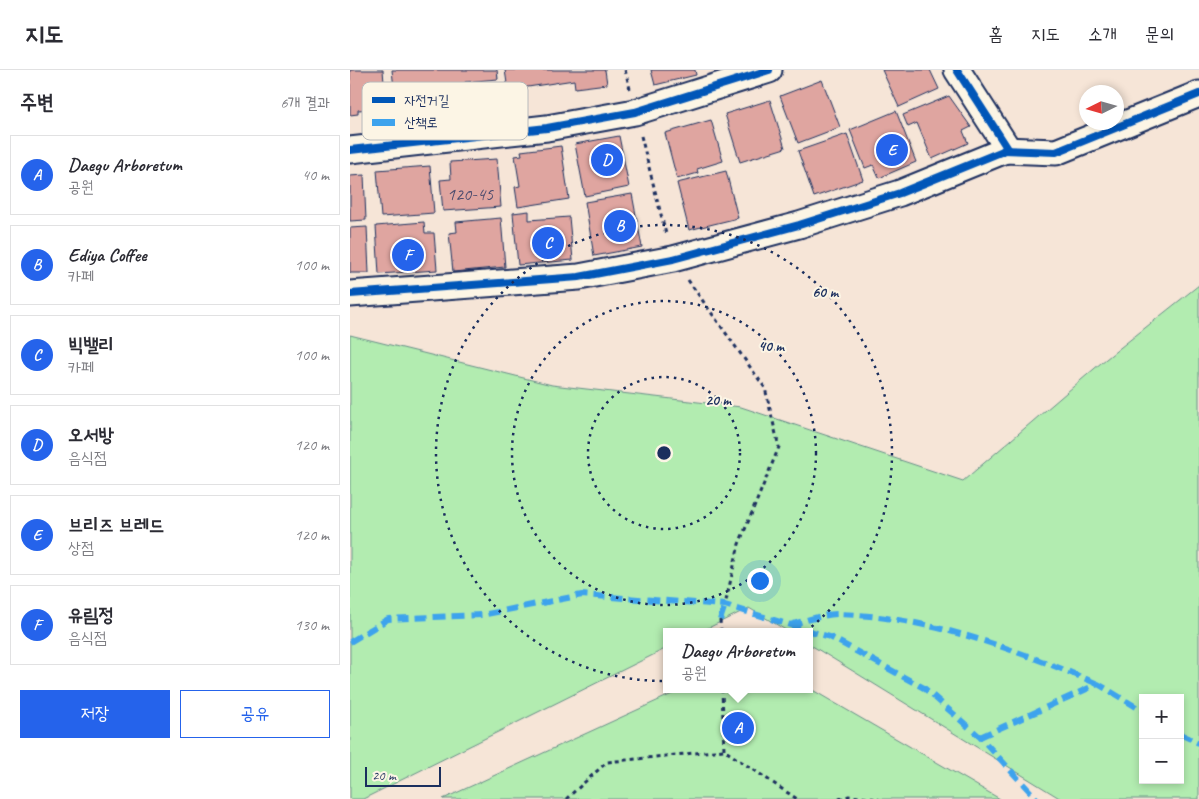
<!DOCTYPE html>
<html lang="ko">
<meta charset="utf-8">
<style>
body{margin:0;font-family:Caveat,"Poor Story",sans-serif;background:#f7f7f7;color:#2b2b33}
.controls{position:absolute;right:15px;bottom:15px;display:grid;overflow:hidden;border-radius:0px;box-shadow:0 2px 8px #0003}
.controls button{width:45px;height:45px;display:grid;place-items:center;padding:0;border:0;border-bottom:1px solid #e1e1e2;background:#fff;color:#2b2b33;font:25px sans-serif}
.compass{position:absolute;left:729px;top:15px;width:45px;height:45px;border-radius:50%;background:#fff;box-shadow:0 2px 8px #0003;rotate:265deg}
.scale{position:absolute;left:15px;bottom:12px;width:76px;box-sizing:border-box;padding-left:5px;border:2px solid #1b2f5e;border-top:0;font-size:14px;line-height:18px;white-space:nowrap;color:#1b2f5e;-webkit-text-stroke:4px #fcf5e5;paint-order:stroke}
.you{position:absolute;left:409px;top:510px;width:18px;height:18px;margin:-12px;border:4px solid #fff;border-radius:50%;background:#1a73e8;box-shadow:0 0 0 8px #1a73e833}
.badge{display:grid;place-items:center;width:32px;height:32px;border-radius:50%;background:#2563eb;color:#fff;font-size:16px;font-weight:700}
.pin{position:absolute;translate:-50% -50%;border:2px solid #fff;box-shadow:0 1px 5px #0006}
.popup{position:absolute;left:313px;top:558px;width:150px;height:65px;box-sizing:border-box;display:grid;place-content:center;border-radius:0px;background:#fff;filter:drop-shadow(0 1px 4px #0005);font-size:16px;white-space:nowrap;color:#7c7c81}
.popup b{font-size:19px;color:#2b2b33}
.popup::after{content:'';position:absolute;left:50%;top:100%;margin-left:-10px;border:10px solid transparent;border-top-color:#fff}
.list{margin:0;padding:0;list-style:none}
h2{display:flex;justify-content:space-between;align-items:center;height:65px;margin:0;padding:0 20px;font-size:21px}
h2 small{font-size:16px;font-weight:400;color:#7c7c81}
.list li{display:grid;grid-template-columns:32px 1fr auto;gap:15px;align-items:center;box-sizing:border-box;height:80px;margin:0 10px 10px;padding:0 10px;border:1px solid #e1e1e2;border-radius:0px}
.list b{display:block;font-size:19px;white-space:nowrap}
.list p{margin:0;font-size:16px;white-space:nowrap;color:#7c7c81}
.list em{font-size:16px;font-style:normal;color:#7c7c81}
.actions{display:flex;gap:10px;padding:15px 20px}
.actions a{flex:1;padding:11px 0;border:1px solid #2563eb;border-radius:0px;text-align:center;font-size:18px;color:#2563eb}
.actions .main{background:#2563eb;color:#fff}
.map{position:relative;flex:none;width:849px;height:729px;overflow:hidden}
header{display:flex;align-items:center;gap:30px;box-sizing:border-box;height:70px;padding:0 25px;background:#fff;border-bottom:1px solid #e1e1e2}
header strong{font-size:24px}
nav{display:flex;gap:28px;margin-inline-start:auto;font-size:18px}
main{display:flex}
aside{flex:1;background:#fff}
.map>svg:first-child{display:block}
.green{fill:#b2ecb0;stroke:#668e87;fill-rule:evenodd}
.building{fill:#dfa5a0;stroke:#1b2f5e}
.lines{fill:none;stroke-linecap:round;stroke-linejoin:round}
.minor-casing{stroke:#1b2f5e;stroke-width:29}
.path{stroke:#1b2f5e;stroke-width:3;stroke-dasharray:4 4;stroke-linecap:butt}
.minor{stroke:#fcf5e5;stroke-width:25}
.quiet{stroke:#3da3ed;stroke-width:6;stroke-dasharray:12 6;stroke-linecap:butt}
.cycleway-casing{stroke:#fcf5e5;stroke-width:11}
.cycleway{stroke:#0057b8;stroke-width:8}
.ring{fill:none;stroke:#1b2f5e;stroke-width:2.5;stroke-dasharray:2.5 5}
.labels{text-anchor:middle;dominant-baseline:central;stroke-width:4;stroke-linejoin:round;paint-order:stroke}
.number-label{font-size:18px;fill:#4c4c6e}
.key{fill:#fcf5e5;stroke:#b8babc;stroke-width:1}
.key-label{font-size:14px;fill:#1b2f5e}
.centre{fill:#1b2f5e;stroke:#fcf5e5;stroke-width:2.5}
.ring-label{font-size:15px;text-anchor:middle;font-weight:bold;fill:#1b2f5e;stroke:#fcf5e5;stroke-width:4;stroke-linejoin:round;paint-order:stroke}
</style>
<header>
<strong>지도</strong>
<nav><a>홈</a><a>지도</a><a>소개</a><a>문의</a></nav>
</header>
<main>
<aside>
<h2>주변<small>6개 결과</small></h2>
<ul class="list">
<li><span class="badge">A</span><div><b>Daegu Arboretum</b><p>공원</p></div><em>40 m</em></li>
<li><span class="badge">B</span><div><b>Ediya Coffee</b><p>카페</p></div><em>100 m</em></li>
<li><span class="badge">C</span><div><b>빅밸리</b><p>카페</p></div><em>100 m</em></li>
<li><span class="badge">D</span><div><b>오서방</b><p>음식점</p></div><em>120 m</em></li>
<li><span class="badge">E</span><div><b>브리즈 브레드</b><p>상점</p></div><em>120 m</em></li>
<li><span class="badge">F</span><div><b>유림정</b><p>음식점</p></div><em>130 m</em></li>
</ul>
<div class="actions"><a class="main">저장</a><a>공유</a></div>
</aside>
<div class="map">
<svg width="849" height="729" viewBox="0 0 849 729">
<rect width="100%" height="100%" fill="#f6e5d7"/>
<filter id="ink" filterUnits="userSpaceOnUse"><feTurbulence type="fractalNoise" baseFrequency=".02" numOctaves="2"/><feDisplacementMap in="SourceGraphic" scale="10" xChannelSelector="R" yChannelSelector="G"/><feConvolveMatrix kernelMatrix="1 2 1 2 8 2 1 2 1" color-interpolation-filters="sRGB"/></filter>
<g filter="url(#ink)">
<g class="green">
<path d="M849,215V729H711L459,574V562H439L399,538L350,562H317V578L13,729H0V265L202,315L391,337L613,411L751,293ZM793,628H830V710H793Z"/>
<polygon points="459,618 650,729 93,729 333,619"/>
</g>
<g class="building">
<polygon points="0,0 33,0 36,38 8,40 8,44 0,45"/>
<polygon points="42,0 147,0 148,9 115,12 117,28 46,36"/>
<polygon points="155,0 255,0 257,14 225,18 224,10 158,20"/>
<polygon points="301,0 345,0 346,5 305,15"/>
<polygon points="532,0 580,0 589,19 549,37"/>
<polygon points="472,10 490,57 448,73 430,26"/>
<polygon points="599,26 621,57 613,61 618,73 582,89 567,53 558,57 553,45"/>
<polygon points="420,30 435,78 390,92 375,44"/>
<polygon points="546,41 566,92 529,108 523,95 515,98 500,60"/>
<polygon points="361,50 373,91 347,99 348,103 327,109 315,63"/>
<polygon points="497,64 513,110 464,127 448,81"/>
<polygon points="269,66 279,117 235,126 225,74"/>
<polygon points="211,76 219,129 168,137 165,117 170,116 165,86 172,85 171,81"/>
<polygon points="147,89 151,137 93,141 90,110 101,109 100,92"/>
<polygon points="80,96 84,143 31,147 27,100"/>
<polygon points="376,101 388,148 339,160 327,113"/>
<polygon points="14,105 16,150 0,151 0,106"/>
<polygon points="282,124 292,177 244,186 235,132"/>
<polygon points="179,141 179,150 219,147 223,190 168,195 163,143"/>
<polygon points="151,148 155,197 103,202 99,163 107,162 106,152"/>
<polygon points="74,152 75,163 84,163 87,200 29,204 26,156"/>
<polygon points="17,157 19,203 0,203 0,158"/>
</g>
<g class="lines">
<defs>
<g id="minor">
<polyline points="0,80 197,58 285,42 419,0"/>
<polyline points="654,80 706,82 849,24"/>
<polyline points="0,224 229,207 323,189 449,155 550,123 658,79 607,0"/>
</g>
</defs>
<use href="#minor" class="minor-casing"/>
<g class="path">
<polyline points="275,0 280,19"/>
<polyline points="291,66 316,164"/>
<polyline points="338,210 415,318 429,377 389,474 375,535"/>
<polyline points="370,550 371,562"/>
<polyline points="372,619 374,680"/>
<polyline points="216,729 257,692 374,680 447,729"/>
<polyline points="489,729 499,726 529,729"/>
</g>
<use href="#minor" class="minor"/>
<g class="quiet">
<polyline points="370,550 375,535"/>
<path d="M440,555C455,551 473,544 488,544C576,546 668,580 748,614"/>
<polyline points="0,572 38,549 132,545 232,525 375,535 480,567 574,618 630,667 687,729"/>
<polyline points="830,664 849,673"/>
<polyline points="630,667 748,614 793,641"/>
</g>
<defs>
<g id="cycleway">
<polyline points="0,80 197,58 285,42 419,0"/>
<polyline points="654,80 706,82 849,24"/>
<polyline points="0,224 229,207 323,189 449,155 550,123 658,79 607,0"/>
</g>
</defs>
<use href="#cycleway" class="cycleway-casing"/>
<use href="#cycleway" class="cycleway"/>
</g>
</g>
<g class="ring">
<circle cx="314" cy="383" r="76"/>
<circle cx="314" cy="383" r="152"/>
<circle cx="314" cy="383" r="228"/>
</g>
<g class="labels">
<g class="number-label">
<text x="120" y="124">120-45</text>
</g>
</g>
<rect x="12" y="12" width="166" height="58" rx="8" class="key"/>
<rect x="22" y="27" width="23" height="6" fill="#0057b8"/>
<rect x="22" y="49" width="23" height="7" fill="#3da3ed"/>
<g class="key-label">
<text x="54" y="35">자전거길</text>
<text x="54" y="57">산책로</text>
</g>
<circle cx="314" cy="383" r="8" class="centre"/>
<g class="ring-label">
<text x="475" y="227">60 m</text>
<text x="421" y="281">40 m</text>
<text x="368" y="335">20 m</text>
</g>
</svg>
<div class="controls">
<button>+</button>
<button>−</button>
</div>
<svg class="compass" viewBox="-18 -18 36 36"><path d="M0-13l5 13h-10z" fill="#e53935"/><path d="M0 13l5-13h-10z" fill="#7c7c81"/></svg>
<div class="scale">20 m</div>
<div class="you"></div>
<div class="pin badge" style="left:388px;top:658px">A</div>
<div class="popup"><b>Daegu Arboretum</b>공원</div>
<div class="pin badge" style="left:270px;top:156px">B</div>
<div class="pin badge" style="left:198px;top:173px">C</div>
<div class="pin badge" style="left:257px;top:90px">D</div>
<div class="pin badge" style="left:542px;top:80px">E</div>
<div class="pin badge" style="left:58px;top:185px">F</div>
</div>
</main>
